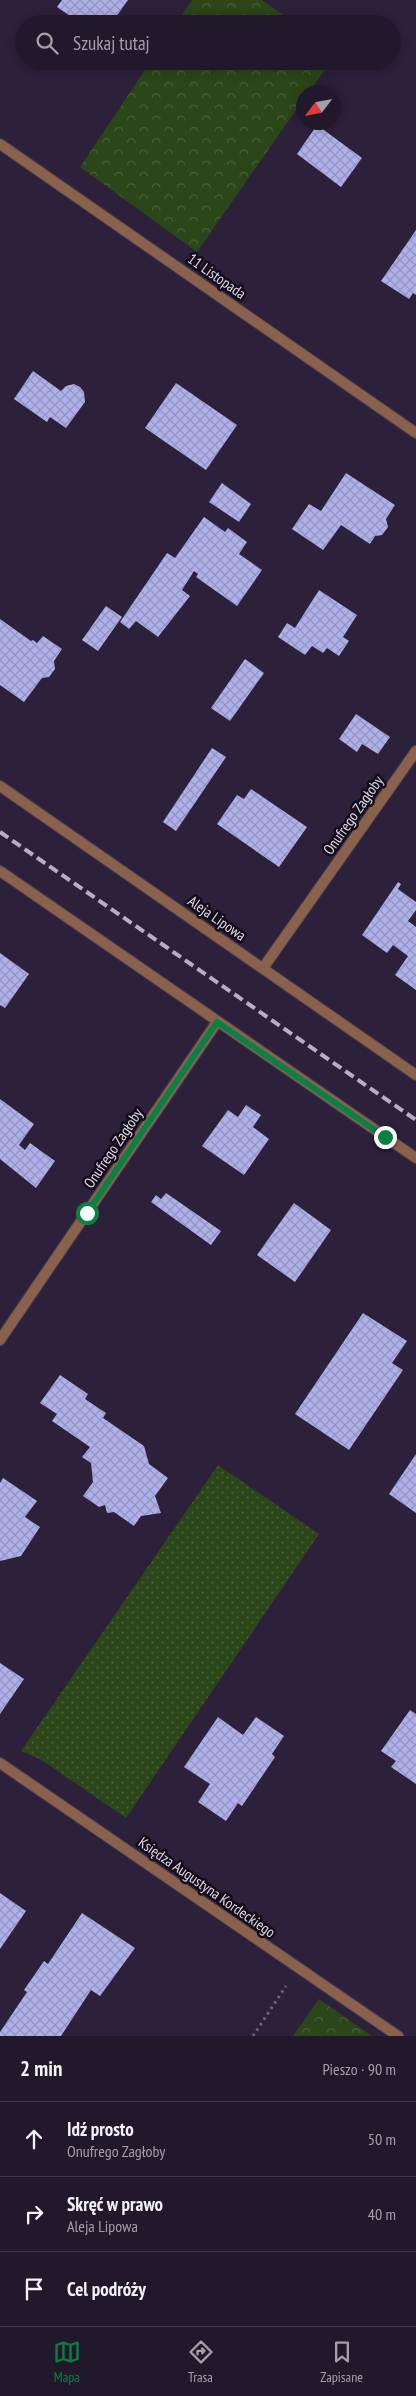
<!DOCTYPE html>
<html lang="pl">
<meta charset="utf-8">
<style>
body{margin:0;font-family:"PT Sans Narrow",sans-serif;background:#2a2134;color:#f1f3f6}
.compass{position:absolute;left:296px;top:85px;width:45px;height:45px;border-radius:50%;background:#22182c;box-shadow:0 2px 12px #0003;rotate:238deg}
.stop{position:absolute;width:15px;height:15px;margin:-11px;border:4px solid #0b8043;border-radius:50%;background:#fff}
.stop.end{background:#0b8043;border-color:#fff;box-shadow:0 1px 5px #0008}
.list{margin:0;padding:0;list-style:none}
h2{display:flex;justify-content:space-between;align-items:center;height:65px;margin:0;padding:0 20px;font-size:21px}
h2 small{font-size:16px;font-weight:400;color:#a2a0a9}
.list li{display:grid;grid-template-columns:32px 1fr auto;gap:15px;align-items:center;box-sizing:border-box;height:75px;padding:0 20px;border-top:1px solid #3f3748}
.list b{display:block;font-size:19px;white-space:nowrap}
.list p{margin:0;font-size:16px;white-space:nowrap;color:#a2a0a9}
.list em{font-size:16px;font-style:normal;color:#a2a0a9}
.icon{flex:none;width:28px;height:28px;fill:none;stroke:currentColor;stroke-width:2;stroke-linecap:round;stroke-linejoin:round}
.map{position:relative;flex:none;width:416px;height:2036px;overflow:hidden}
.search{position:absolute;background:#22182c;box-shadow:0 2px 12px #0003;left:15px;right:15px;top:15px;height:55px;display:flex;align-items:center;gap:12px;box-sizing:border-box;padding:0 18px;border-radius:28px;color:#a2a0a9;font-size:19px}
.sheet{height:290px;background:#22182c}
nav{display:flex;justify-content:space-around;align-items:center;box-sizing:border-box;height:70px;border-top:1px solid #3f3748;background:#22182c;font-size:14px;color:#a2a0a9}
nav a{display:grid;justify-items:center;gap:2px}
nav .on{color:#0b8043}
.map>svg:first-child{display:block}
.forest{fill:url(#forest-crowns)}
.garden{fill:url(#garden-dots)}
.building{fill:url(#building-cross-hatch)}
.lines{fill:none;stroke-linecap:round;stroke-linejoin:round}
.street-casing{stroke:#4a3e56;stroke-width:12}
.path{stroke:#6e637a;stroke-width:3;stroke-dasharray:2.5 4;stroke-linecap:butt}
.street{stroke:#8a624b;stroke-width:10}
.rail{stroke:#b7aec1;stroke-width:4;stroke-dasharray:10 5;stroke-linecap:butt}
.route{stroke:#0b8043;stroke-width:6}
.labels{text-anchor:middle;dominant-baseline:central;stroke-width:5;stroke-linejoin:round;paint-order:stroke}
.street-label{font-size:15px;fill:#e1d9ea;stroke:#120d18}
</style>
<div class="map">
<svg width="416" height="2036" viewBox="0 0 416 2036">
<defs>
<pattern id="forest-crowns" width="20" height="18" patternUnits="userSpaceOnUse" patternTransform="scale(1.25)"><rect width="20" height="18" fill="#2b4618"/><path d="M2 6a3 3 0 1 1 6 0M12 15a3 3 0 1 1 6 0" fill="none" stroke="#49603a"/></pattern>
<pattern id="garden-dots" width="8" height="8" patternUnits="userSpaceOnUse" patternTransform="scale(1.25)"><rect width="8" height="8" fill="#2b4618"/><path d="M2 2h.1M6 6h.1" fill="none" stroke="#49603a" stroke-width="1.8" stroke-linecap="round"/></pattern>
<pattern id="building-cross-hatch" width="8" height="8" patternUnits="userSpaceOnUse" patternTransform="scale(1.25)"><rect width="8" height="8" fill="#adb0e9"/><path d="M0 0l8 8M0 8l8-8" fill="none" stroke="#9394c0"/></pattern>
</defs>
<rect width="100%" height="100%" fill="#2d203a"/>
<g class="forest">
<polygon points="192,0 262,0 296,24 176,24"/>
<polygon points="151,61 331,61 309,92 304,92 303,100 197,252 80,167"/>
<polygon points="319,1999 372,2036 293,2036"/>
</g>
<polygon class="garden" points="218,1465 319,1534 126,1818 40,1759 21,1751"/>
<g class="building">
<polygon points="62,0 128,0 111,24 78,24 79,22 57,7"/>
<polygon points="317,125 362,158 341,187 297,154"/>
<polygon points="416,230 416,295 413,293 409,299 381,281"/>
<polygon points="33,371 61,391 66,386 74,384 80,387 84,392 85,402 66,428 50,417 47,422 14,399"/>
<polygon points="176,383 237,425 206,470 145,428"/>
<polygon points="346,473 395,505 386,519 388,527 382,535 375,536 370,544 341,525 323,550 292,529 309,504 321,511"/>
<polygon points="222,483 251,504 239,522 209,502"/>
<polygon points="204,517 225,532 228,528 247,542 239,554 262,570 237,606 196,577 198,574 194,571 182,590 190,596 158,637 136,621 129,629 120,622 167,553 175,558"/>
<polygon points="319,590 357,615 343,637 349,641 339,656 327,648 323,653 312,646 305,655 278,637 287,623 295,628"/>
<polygon points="106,606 122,617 98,651 82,640"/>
<polygon points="0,619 31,641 33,640 37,643 43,636 62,649 54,661 55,669 49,677 42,678 24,702 0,685"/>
<polygon points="245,659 264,673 230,721 211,708"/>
<polygon points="356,714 390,737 378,754 362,744 357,752 339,739"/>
<polygon points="212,748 226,757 176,831 163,822"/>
<polygon points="251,789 307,827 279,867 217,824 237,795 244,799"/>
<polygon points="398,882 401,884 398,889 416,902 416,910 408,921 416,927 416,990 395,975 408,956 393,945 387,953 362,935"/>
<polygon points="0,953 29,974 5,1008 0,1005"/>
<polygon points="0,1099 34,1124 19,1145 25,1150 30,1143 55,1161 36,1188 0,1159"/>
<polygon points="246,1105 261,1115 253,1127 269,1139 244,1175 202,1146 228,1110 238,1117"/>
<polygon points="166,1193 221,1231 211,1245 151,1202 156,1195 161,1199"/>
<polygon points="294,1203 331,1230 295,1282 257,1255"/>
<polygon points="363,1313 407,1341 392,1363 403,1370 349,1450 295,1414"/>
<polygon points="60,1375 88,1394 85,1399 106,1413 103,1418 144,1446 149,1464 168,1478 155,1496 161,1513 141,1516 134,1526 114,1512 107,1513 105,1505 99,1507 83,1496 93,1482 91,1463 82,1457 90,1447 52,1421 57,1414 40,1403"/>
<polygon points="416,1454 416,1513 389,1494"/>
<polygon points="3,1478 37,1501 25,1517 40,1527 21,1556 0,1561 0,1483"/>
<polygon points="0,1663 24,1679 0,1714"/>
<polygon points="410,1710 416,1714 416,1784 391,1767 396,1761 381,1751"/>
<polygon points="218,1717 243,1735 256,1717 284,1736 272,1754 275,1757 242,1806 238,1803 226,1821 198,1802 210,1784 184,1767"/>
<polygon points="0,1893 26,1911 0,1949"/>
<polygon points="82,1913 135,1948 100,1996 91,1990 61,2036 0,2036 0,2032 27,1992 24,1990 44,1961 48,1964"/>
</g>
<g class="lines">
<defs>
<g id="street">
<polyline points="0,144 416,433"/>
<polyline points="0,786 416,1075"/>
<polyline points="0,871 416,1158"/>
<polyline points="263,968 416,751"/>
<polyline points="0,1340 217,1022"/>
<polyline points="0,1763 398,2036"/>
</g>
</defs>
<use href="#street" class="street-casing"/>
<polyline class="path" points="253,2036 286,1986"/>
<use href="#street" class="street"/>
<polyline class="rail" points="0,832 416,1120"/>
</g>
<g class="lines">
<polyline class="route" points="87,1213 217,1022 385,1137"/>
</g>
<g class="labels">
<g class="street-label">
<text transform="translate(217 276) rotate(35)">11 Listopada</text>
<text transform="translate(353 815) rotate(-55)">Onufrego Zagłoby</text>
<text transform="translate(217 918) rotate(35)">Aleja Lipowa</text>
<text transform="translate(113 1148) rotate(-56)">Onufrego Zagłoby</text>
<text transform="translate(207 1887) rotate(35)">Księdza Augustyna Kordeckiego</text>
</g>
</g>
</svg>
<svg class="compass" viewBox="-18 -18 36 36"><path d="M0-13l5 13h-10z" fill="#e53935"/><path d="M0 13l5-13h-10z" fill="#a2a0a9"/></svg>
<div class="stop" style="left:87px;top:1213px"></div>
<div class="stop end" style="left:385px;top:1137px"></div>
<div class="search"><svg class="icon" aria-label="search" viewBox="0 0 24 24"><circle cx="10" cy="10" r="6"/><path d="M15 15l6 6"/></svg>Szukaj tutaj</div>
</div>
<section class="sheet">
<h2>2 min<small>Pieszo · 90 m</small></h2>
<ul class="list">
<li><svg class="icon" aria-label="ahead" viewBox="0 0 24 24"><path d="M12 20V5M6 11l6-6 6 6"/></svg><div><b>Idź prosto</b><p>Onufrego Zagłoby</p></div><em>50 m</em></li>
<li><svg class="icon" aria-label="right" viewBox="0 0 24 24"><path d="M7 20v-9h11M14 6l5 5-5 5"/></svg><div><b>Skręć w prawo</b><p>Aleja Lipowa</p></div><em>40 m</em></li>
<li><svg class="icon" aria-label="arrive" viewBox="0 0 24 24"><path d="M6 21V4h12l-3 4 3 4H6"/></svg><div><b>Cel podróży</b></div></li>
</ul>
</section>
<nav>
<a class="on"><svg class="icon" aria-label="map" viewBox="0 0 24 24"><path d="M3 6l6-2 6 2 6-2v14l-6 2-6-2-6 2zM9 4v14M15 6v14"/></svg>Mapa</a>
<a><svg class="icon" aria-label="directions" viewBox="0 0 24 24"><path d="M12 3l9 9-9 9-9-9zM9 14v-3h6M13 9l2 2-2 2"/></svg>Trasa</a>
<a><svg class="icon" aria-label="saved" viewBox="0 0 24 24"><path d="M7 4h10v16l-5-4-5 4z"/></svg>Zapisane</a>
</nav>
